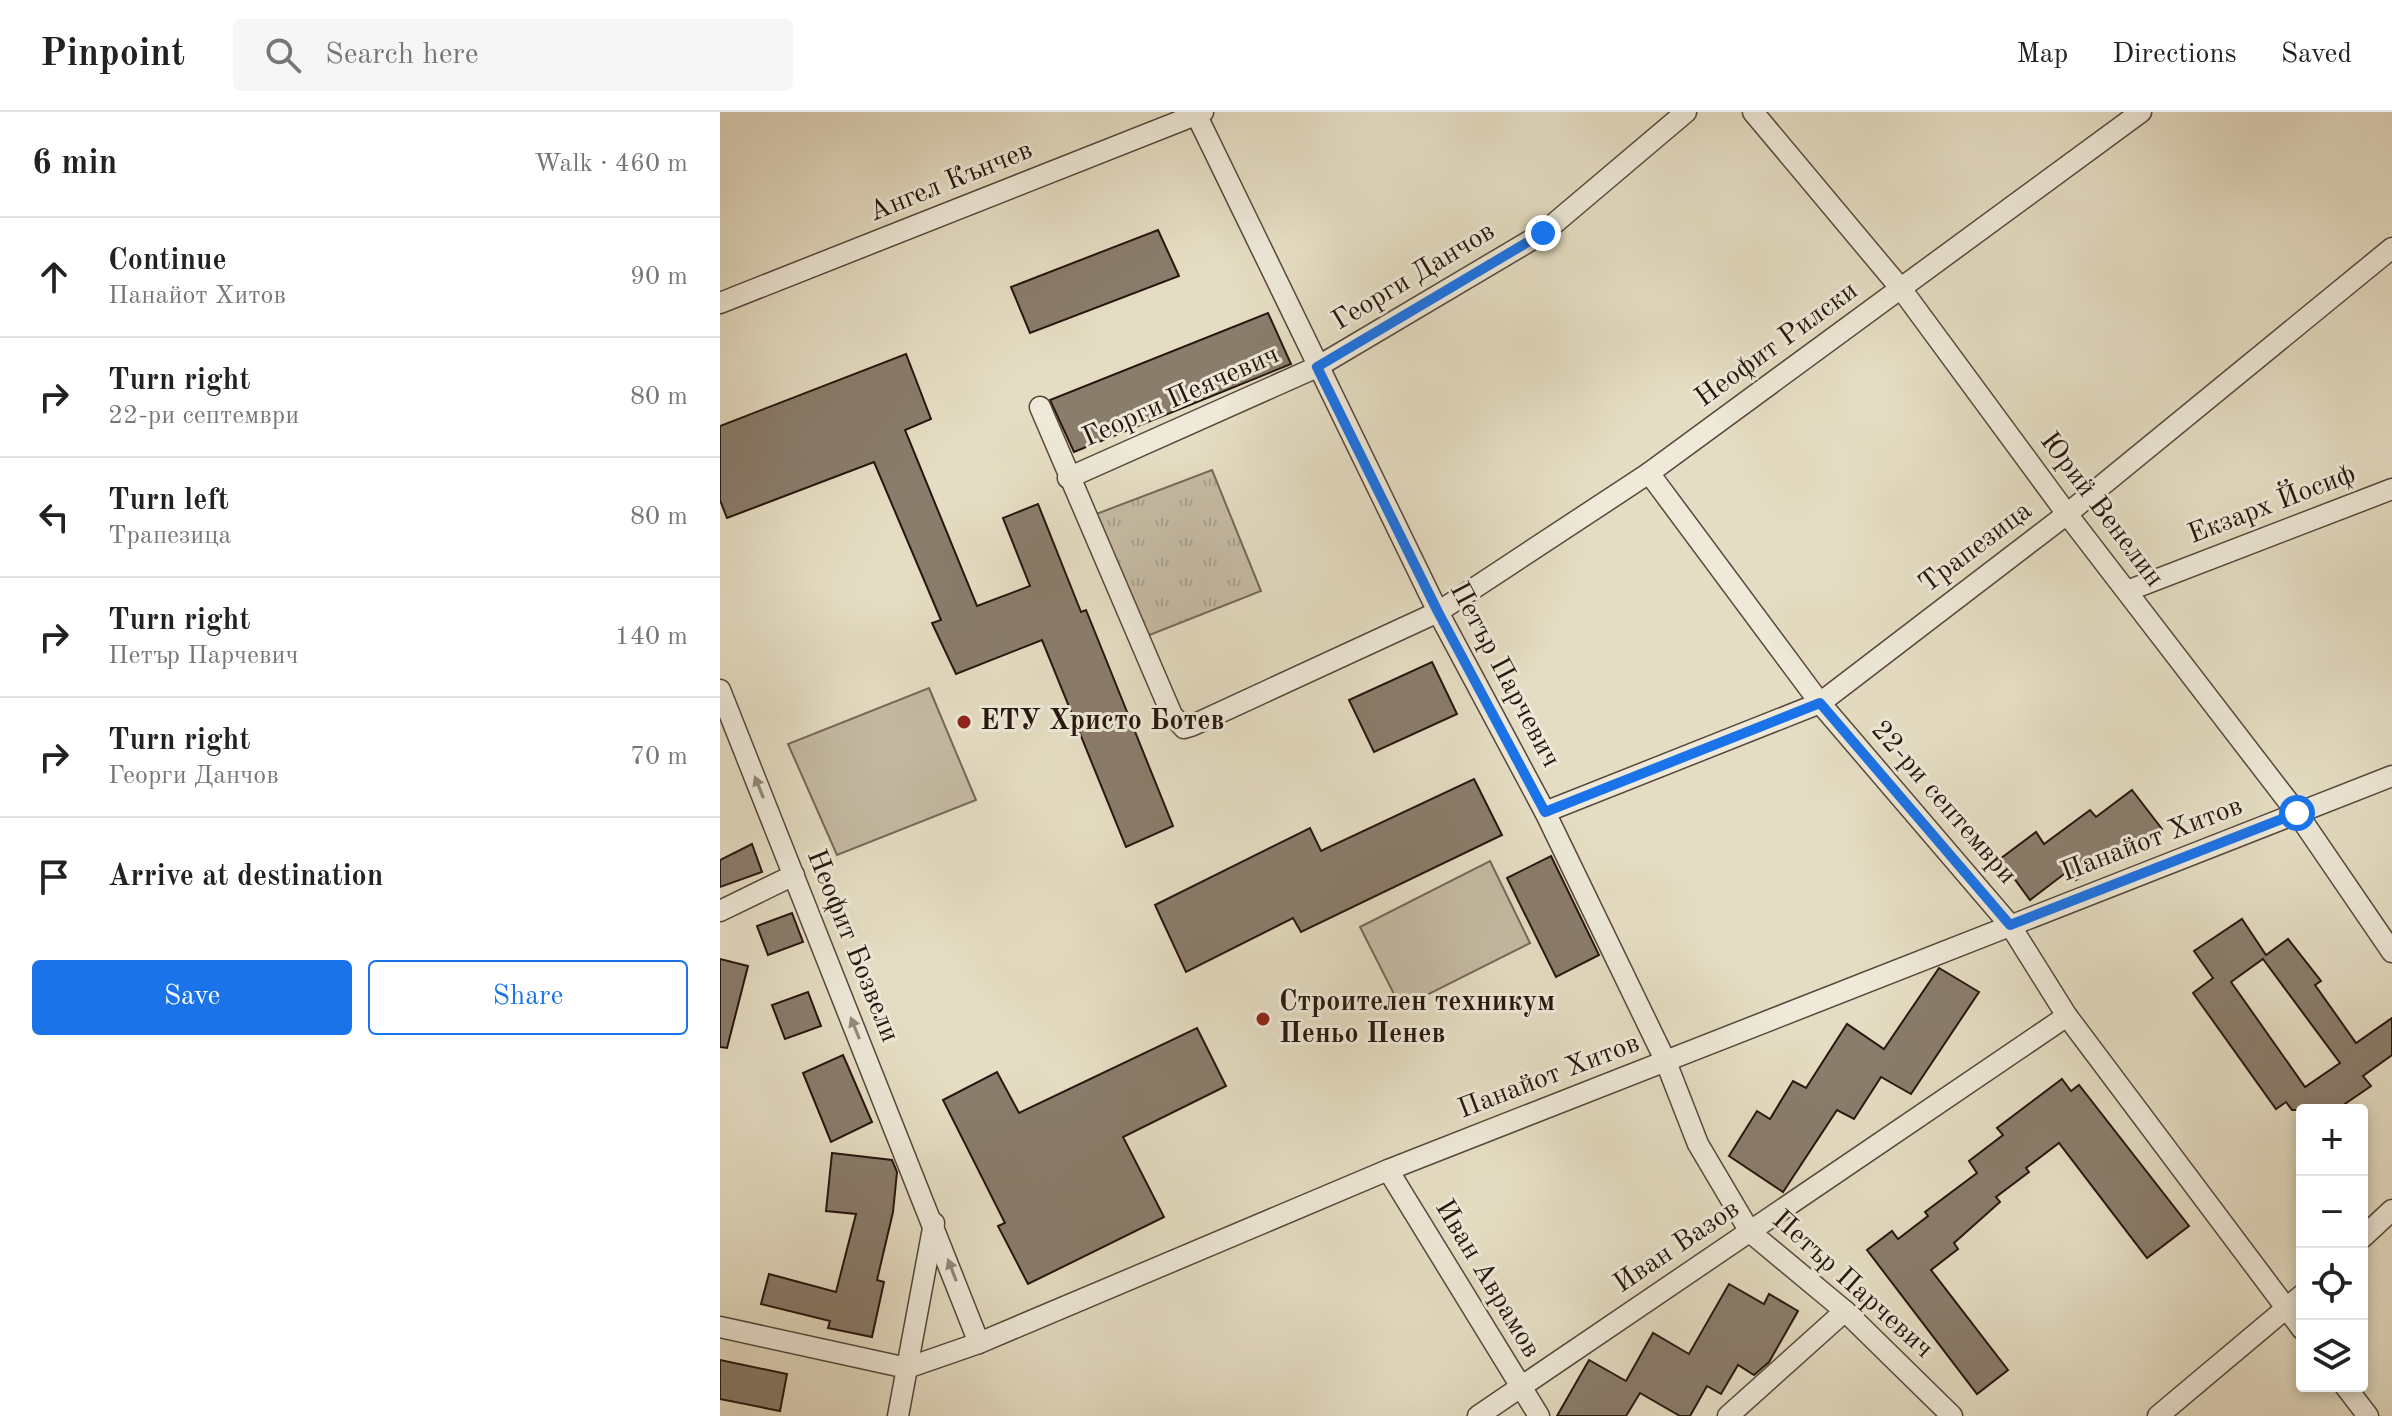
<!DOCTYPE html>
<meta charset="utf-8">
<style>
body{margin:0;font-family:"Old Standard TT",serif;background:#f6f6f6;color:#222}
.controls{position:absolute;right:24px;bottom:24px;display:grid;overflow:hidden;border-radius:8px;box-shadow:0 4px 12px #0003}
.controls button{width:72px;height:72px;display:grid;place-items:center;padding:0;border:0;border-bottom:2px solid #e0e0e0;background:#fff;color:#222;font:40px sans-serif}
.stop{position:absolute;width:24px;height:24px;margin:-18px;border:6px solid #1a73e8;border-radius:50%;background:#fff}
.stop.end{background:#1a73e8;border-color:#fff;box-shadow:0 2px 8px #0008}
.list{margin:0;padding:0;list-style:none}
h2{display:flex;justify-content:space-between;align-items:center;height:104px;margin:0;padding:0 32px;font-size:34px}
h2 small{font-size:26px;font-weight:400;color:#767676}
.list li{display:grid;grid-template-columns:52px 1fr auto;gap:24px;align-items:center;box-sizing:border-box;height:120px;padding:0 32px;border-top:2px solid #e0e0e0}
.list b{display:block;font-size:30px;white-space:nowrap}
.list p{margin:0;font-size:26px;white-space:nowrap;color:#767676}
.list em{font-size:26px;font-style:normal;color:#767676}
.actions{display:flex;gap:16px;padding:24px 32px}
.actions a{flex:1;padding:18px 0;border:2px solid #1a73e8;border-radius:8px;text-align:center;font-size:28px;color:#1a73e8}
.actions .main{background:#1a73e8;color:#fff}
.icon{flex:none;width:44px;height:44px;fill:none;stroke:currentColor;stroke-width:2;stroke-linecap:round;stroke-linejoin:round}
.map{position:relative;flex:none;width:1672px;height:1304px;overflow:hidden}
header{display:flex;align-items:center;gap:48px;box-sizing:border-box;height:112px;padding:0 40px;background:#fff;border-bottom:2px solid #e0e0e0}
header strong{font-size:38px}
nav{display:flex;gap:44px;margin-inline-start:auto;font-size:28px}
.search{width:560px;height:72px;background:#f6f6f6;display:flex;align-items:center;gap:20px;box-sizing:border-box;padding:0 28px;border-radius:8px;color:#767676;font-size:30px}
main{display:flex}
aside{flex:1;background:#fff}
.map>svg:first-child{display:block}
.grass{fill:url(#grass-tufts);stroke:#766859;stroke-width:2}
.pitch{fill:#c5bba4;stroke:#766859;stroke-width:2}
.building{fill:#8a7d6c;stroke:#27160e;stroke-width:2;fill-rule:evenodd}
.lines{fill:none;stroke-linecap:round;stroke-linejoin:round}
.street-casing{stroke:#56483b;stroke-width:23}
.street{stroke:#eee9d8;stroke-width:20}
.oneway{fill:#948a7d}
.route{stroke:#1a73e8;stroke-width:10}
.poi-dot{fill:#8f2418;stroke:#eee9d8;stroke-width:3}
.labels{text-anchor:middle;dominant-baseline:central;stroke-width:6;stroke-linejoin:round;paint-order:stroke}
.street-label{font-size:28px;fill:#27160e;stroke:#eee9d8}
.poi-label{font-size:28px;font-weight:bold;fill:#27160e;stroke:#eee9d8;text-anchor:start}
</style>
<header>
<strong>Pinpoint</strong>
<div class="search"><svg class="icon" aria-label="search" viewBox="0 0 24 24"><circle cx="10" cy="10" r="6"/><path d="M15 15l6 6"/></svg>Search here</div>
<nav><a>Map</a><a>Directions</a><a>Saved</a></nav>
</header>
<main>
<aside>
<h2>6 min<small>Walk · 460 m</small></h2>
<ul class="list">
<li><svg class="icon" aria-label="ahead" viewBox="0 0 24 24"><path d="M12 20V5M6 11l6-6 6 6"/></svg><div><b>Continue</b><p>Панайот Хитов</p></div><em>90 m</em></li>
<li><svg class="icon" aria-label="right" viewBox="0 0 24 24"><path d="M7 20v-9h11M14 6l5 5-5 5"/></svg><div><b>Turn right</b><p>22-ри септември</p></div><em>80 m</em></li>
<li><svg class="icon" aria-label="left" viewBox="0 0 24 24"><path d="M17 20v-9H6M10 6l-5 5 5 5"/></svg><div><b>Turn left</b><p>Трапезица</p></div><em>80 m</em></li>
<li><svg class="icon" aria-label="right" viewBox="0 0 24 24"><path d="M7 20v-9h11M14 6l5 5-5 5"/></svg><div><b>Turn right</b><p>Петър Парчевич</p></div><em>140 m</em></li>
<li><svg class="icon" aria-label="right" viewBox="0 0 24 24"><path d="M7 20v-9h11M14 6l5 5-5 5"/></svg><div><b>Turn right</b><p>Георги Данчов</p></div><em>70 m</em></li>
<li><svg class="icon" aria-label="arrive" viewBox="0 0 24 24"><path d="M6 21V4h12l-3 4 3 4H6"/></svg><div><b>Arrive at destination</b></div></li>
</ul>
<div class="actions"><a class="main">Save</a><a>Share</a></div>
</aside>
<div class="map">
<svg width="1672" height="1304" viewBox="0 0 1672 1304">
<defs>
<pattern id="grass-tufts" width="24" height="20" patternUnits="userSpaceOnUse" patternTransform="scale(2)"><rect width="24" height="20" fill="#c5bba4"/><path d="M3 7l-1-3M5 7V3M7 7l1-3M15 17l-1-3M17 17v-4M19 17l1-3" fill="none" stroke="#a9a08c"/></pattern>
</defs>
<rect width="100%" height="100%" fill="#e5ddc3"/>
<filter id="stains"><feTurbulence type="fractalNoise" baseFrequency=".0025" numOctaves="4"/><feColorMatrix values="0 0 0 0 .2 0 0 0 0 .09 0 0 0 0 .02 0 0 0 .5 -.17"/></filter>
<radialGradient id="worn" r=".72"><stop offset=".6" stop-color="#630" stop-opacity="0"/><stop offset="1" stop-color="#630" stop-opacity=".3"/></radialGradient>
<polygon class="grass" points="492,358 541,479 422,526 371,404"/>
<g class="pitch">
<polygon points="209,576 256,688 117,743 68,632"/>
<polygon points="770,749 810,831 681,896 640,815"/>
</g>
<g class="building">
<polygon points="438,118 459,164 310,221 291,175"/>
<polygon points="548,201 571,252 354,340 330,288"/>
<polygon points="186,242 211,307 185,318 257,494 310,474 283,406 318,392 361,500 366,498 453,714 406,735 322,528 236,562 212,511 221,508 154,350 7,406 0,388 0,314"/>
<polygon points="712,550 737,602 654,640 629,588"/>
<polygon points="754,667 782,723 581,820 573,806 466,860 435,793 590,716 601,739"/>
<polygon points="1412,678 1442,717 1402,748 1395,741 1356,768 1348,759 1310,788 1280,747 1316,720 1324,732 1370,698 1376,705"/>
<polygon points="32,732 42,760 0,775 0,748"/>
<polygon points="831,744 879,843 836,865 787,766"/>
<polygon points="72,801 83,830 48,843 37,814"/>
<path d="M1522,807L1546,843L1568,827L1601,869L1595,873L1636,931L1672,906V943L1643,964L1651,974L1616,998H1572L1566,990L1556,997L1473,881L1493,866L1474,839ZM1543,847L1620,951L1585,975L1511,870Z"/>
<polygon points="0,847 28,854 7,936 0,935"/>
<polygon points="1219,856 1259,880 1191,982 1161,965 1134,1007 1117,998 1063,1080 1009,1044 1037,999 1050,1007 1073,969 1086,976 1127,912 1164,937"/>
<polygon points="88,880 101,914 65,927 52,893"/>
<polygon points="477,916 506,974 403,1025 444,1105 308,1172 278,1114 285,1111 223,988 277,960 299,1001"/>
<polygon points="123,943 152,1010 111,1030 83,961"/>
<polygon points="1342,967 1351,979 1359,973 1469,1114 1427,1146 1339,1031 1306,1056 1309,1060 1276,1085 1280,1090 1234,1131 1238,1137 1211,1158 1288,1258 1257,1282 1147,1138 1172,1119 1178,1127 1208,1104 1205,1100 1257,1061 1249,1049 1283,1023 1277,1016"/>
<polygon points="112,1041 172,1048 177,1060 173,1100 157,1168 164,1170 152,1225 108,1216 110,1209 41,1192 49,1162 116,1180 136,1102 106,1099"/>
<polygon points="1009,1172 1044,1192 1049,1182 1078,1199 1049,1250 1034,1263 1018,1253 1001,1282 987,1274 970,1304 960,1304 920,1281 906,1304 837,1304 869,1248 906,1269 933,1221 969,1242"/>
<polygon points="0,1248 67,1262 60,1299 0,1287"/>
</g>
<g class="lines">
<defs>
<g id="street">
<polyline points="475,0 718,500 825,700 946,950 978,1032 1030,1120 1125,1199 1232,1304"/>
<polyline points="1033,0 1182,178 1347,402 1577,701 1672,840"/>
<polyline points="0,191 483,0"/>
<polyline points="320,295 452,603 464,616 471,614 718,500 929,361 1421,0"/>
<polyline points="929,361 1100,591 1290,813 1347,904 1582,1217"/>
<polyline points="348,366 597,255 823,121 966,0"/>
<polyline points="1407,479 1672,377"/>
<polyline points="0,578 259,1231"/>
<polyline points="825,700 1100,591 1347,402 1672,136"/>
<polyline points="0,799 74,763"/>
<polyline points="668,1058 819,1304"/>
<polyline points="1642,1126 1672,1098"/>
<polyline points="0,1215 187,1256 259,1231 668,1058 1672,664"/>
<polyline points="1625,1274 1648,1304"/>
<polyline points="178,1304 214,1111"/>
<polyline points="758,1304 1347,904"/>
<polyline points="1008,1304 1125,1199"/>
<polyline points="1438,1304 1582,1183"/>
</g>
</defs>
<use href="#street" class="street-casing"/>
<use href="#street" class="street"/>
</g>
<defs><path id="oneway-solid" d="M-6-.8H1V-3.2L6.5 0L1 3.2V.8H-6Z" transform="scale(2)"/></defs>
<g class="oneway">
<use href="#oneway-solid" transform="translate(39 675) rotate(-112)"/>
<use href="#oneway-solid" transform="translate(135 916) rotate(-112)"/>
<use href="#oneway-solid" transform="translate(232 1158) rotate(-111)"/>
</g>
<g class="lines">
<polyline class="route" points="823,121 597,255 718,500 825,700 1100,591 1290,813 1577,701"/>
</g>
<g class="poi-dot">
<circle cx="244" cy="610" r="8"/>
<circle cx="543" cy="907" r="8"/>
</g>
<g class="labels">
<g class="street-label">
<text transform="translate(231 70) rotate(-22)">Ангел Кънчев</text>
<text transform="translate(694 165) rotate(-31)">Георги Данчов</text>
<text transform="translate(1057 233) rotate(-36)">Неофит Рилски</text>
<text transform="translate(461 285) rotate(-24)">Георги Пеячевич</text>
<text transform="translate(1552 393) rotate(-21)">Екзарх Йосиф</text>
<text transform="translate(1381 398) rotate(53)">Юрий Венелин</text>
<text transform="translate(1256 436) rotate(-37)">Трапезица</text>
<text transform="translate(784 563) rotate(62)">Петър Парчевич</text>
<text transform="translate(1223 691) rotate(49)">22-ри септември</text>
<text transform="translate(1432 728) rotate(-21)">Панайот Хитов</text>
<text transform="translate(132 834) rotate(68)">Неофит Бозвели</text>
<text transform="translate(829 965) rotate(-21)">Панайот Хитов</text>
<text transform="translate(957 1135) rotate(-34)">Иван Вазов</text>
<text transform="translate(767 1167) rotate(59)">Иван Аврамов</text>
<text transform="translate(1132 1173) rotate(42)">Петър Парчевич</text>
</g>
<g class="poi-label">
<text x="260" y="610">ЕТУ Христо Ботев</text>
<text x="559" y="891">Строителен техникум<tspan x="559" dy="32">Пеньо Пенев</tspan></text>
</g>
</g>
<rect width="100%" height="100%" filter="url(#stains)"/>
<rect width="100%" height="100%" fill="url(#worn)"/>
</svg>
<div class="controls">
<button>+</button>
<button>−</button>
<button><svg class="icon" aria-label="locate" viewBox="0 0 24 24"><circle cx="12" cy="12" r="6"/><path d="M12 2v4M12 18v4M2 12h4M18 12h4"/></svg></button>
<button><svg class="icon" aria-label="layers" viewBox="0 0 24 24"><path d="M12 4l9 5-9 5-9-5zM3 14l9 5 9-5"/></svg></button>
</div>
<div class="stop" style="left:1577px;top:701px"></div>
<div class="stop end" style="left:823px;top:121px"></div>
</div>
</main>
